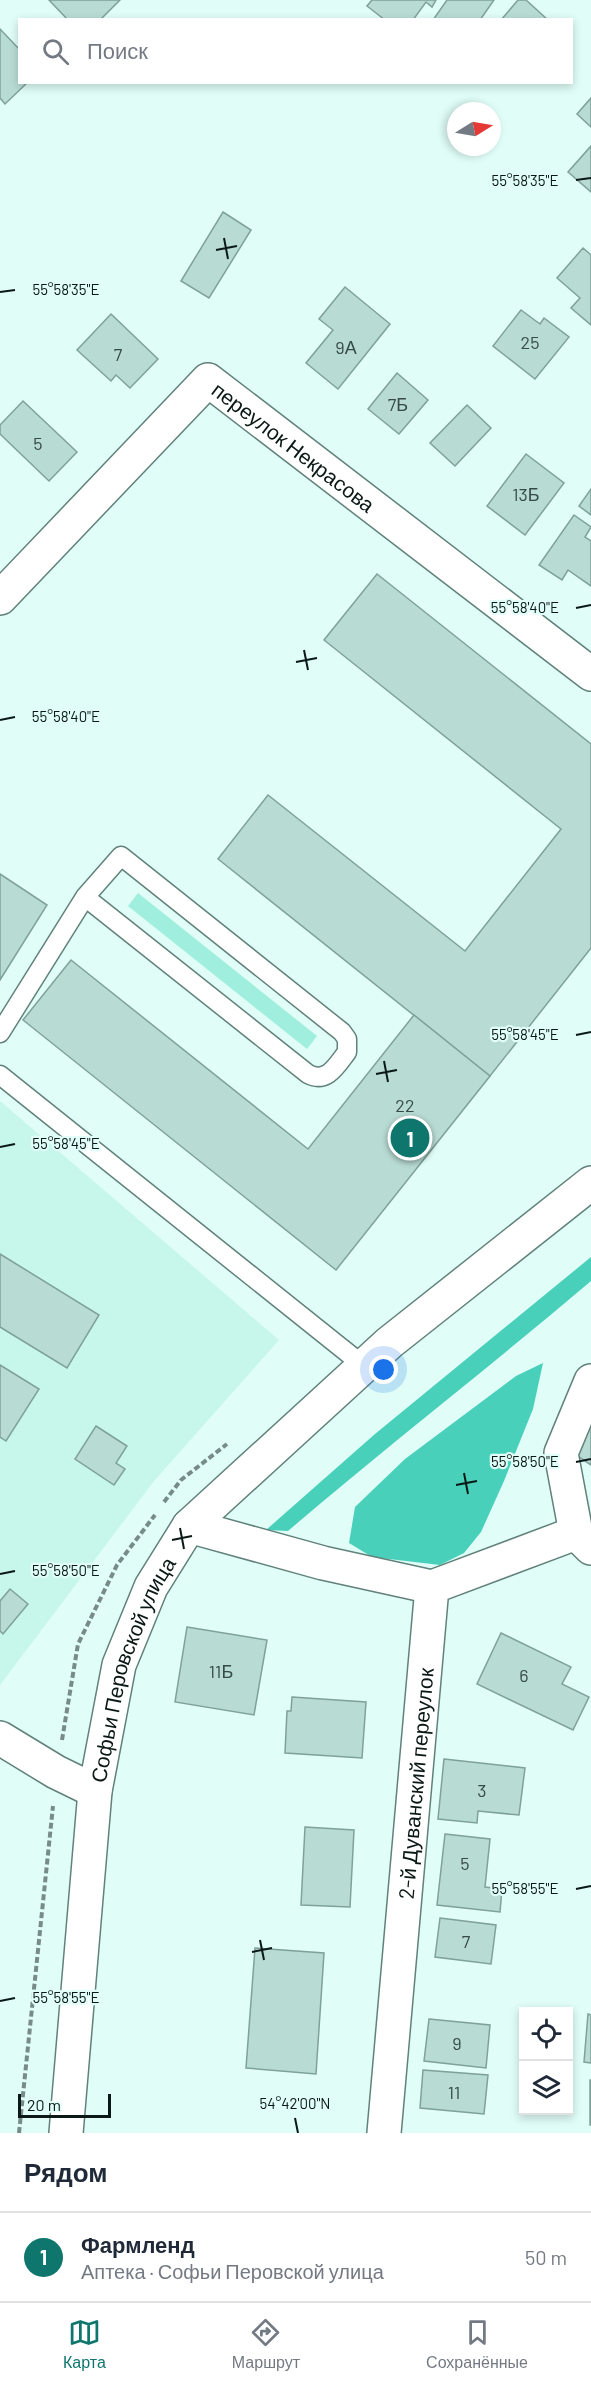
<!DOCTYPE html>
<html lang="ru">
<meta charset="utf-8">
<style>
body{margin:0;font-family:Barlow,sans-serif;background:#f6f6f7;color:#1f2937}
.controls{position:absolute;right:18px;bottom:18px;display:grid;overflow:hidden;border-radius:0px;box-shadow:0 3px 9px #0003}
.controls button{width:54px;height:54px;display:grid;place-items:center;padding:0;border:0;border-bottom:2px solid #e0e1e3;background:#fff;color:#1f2937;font:30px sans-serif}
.compass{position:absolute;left:447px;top:102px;width:54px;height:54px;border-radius:50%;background:#fff;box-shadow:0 3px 9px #0003;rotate:79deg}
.scale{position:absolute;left:18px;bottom:15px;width:93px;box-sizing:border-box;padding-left:6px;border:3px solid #0b1916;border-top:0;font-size:16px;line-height:21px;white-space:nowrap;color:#0b1916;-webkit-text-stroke:4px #e0fdf7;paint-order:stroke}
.you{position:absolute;left:384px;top:1370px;width:21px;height:21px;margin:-15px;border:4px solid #fff;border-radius:50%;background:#1a73e8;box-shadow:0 0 0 9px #1a73e833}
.badge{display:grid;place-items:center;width:39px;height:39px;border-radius:50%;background:#0f766e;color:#fff;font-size:20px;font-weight:700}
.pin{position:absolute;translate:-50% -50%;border:3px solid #fff;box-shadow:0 2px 6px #0006}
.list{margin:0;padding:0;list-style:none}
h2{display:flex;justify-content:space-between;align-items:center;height:78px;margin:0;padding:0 24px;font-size:26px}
h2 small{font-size:20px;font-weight:400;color:#747a83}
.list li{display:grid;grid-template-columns:39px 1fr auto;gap:18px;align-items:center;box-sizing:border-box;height:90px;padding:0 24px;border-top:2px solid #e0e1e3}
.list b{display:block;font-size:22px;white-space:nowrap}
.list p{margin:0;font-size:20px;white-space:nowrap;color:#747a83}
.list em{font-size:20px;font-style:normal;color:#747a83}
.icon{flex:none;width:33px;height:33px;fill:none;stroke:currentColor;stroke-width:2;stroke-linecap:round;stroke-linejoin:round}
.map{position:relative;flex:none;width:591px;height:2133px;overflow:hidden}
.search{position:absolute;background:#fff;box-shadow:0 3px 9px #0003;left:18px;right:18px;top:18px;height:66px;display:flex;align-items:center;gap:15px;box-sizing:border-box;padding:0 21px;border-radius:0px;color:#747a83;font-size:22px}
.sheet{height:168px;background:#fff}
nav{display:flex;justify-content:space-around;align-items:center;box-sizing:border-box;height:84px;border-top:2px solid #e0e1e3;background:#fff;font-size:16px;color:#747a83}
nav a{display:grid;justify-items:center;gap:3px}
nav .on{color:#0f766e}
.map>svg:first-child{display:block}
.built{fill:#c7f6eb}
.green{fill:#a0eede}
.forest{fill:#48d0ba}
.building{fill:#b8dcd4;stroke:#7ea199;stroke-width:1.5}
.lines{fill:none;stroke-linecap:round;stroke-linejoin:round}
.lane-casing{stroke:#60827a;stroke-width:21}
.street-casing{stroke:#60827a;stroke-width:36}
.secondary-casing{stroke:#60827a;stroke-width:36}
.path{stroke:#778c88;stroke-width:4;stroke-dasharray:6 3;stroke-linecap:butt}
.lane{stroke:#fff;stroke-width:18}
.street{stroke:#fff;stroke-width:33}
.secondary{stroke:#fff;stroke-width:33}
.ticks{fill:none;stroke:#0b1916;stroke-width:2}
.labels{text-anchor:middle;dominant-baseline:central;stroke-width:4.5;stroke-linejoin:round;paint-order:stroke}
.number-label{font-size:18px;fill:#364a46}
.street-label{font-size:21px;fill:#0b1916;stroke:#e0fdf7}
.ticks-label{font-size:15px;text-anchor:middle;fill:#0b1916;stroke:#e0fdf7;stroke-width:4.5;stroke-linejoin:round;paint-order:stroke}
</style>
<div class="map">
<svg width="591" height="2133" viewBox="0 0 591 2133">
<rect width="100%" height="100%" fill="#e0fdf7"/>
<polygon class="built" points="0,1101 279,1340 154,1481 0,1685"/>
<polygon class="green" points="138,893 317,1036 307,1049 128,906"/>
<g class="forest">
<path d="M591,1257V1281C491,1366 387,1446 288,1531L266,1530L375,1434Z"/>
<polygon points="543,1363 533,1409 504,1481 481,1532 464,1553 440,1565 372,1557 349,1543 355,1507 405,1459 516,1376"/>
</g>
<g class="building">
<polygon points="49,0 120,0 100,20 68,20"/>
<polygon points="372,0 436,0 432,7 426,2 413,20 385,20 367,6"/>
<polygon points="447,0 494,0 480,20 433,20"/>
<polygon points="518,0 526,0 548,20 501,20"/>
<polygon points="0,29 20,50 20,82 28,82 5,104 0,98"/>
<polygon points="591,98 591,127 577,114"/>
<polygon points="591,146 591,192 568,172"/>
<polygon points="223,212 251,230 209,298 181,281"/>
<polygon points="583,248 591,255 591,325 571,308 580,298 557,278"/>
<polygon points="345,287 390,324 338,389 306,363 333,330 319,319"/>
<polygon points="521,310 540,324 544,318 569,337 535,379 493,346"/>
<polygon points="111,314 158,359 130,388 116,375 111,381 77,350"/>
<polygon points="397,373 428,400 399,434 368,409"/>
<polygon points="23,401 77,452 49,481 0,434 0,425"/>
<polygon points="467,405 491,428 455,466 430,443"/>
<polygon points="526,454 564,483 525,535 487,506"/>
<polygon points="591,489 591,515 579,506"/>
<polygon points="574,515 591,527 585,537 591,541 591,586 568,570 562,580 539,565"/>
<polygon points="377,574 591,744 591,948 490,1076 218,859 268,795 465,951 561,829 324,640"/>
<polygon points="0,874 47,905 0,980"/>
<polygon points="71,960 308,1149 414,1015 490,1076 336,1270 23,1020"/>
<polygon points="0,1254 99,1315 67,1368 0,1327"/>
<polygon points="0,1365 39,1389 6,1441 0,1437"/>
<polygon points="591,1423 591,1465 572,1452"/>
<polygon points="96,1426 127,1446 116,1463 125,1469 114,1485 75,1459"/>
<polygon points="10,1589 28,1604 3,1634 0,1631 0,1601"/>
<polygon points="187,1627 267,1640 254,1715 175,1702"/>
<polygon points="501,1633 571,1667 562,1684 589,1697 573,1730 477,1684"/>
<polygon points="292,1697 366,1702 362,1758 285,1753 287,1711 291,1711"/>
<polygon points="444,1759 525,1768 519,1815 478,1811 477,1823 438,1819"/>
<polygon points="305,1827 354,1830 350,1907 301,1905"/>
<polygon points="445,1834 490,1839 485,1887 502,1889 500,1912 437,1905"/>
<polygon points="440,1918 496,1925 491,1964 435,1957"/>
<polygon points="255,1948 324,1953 316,2074 246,2068"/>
<polygon points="588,2014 591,2015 591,2063 584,2062"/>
<polygon points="429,2019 490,2025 486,2068 424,2061"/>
<polygon points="423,2070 488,2075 484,2114 420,2108"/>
<rect x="590" y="2080" width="1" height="45"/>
</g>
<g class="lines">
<defs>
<g id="lane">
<path d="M0,1033L85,897L121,856L342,1032L347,1039V1052C337,1065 327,1084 308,1074L85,897"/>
<polyline points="0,1075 364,1366"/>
</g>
<g id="street">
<path id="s1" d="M0,598L208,380L591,674"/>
<polyline points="591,1381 561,1453 576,1533 591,1548"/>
<polyline points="189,1526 323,1563 432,1587"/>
<polyline points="0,1738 56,1772 95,1791"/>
<path id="s2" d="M384,2133L432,1587L576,1533"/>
</g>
<g id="secondary">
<path id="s3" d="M66,2133L95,1791L119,1665L151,1587L189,1526L389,1343L591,1183"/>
</g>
</defs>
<use href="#lane" class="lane-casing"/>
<use href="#street" class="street-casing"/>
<use href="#secondary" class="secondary-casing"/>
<g class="path">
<polyline points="164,1502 181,1480 227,1444"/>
<polyline points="62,1740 78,1644 117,1565 155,1515"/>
<polyline points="19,2133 53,1806"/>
</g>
<use href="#lane" class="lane"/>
<use href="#street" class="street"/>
<use href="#secondary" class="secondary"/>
</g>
<path class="ticks" d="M576,180L591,178M224,238L228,259M216,250L237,246M0,292L15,290M576,608L591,605M304,650L308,670M296,662L317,658M0,720L15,717M576,1035L591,1032M384,1061L388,1082M376,1074L397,1070M0,1147L15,1144M576,1462L591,1459M464,1473L468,1494M456,1485L477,1481M180,1528L184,1549M172,1540L192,1536M0,1574L15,1571M576,1889L591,1886M260,1940L264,1960M252,1952L272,1948M0,2001L15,1998M295,2118L298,2133"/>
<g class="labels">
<g class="number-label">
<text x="530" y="342">25</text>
<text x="346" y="347">9А</text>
<text x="118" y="354">7</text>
<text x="398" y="404">7Б</text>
<text x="38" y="443">5</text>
<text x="526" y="494">13Б</text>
<text x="405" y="1105">22</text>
<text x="221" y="1671">11Б</text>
<text x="524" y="1675">6</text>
<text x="482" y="1790">3</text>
<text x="465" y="1863">5</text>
<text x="466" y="1941">7</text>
<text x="457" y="2043">9</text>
<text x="454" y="2092">11</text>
</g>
<g class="street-label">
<text stroke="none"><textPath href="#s1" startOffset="410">переулок Некрасова</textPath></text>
<text stroke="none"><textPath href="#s3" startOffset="471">Софьи Перовской улица</textPath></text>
<text stroke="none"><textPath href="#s2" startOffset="351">2-й Дуванский переулок</textPath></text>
</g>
</g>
<g class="ticks-label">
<text x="525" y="186">55°58'35"E</text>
<text x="66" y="295">55°58'35"E</text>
<text x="525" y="613">55°58'40"E</text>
<text x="66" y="722">55°58'40"E</text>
<text x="525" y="1040">55°58'45"E</text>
<text x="66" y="1149">55°58'45"E</text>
<text x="525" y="1467">55°58'50"E</text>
<text x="66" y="1576">55°58'50"E</text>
<text x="525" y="1894">55°58'55"E</text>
<text x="66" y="2003">55°58'55"E</text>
<text x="295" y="2109">54°42'00"N</text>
</g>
</svg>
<div class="controls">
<button><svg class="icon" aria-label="locate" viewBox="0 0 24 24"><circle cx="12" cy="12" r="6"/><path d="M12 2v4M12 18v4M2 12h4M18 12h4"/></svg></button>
<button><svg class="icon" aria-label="layers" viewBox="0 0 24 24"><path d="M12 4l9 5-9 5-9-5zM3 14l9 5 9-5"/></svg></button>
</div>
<svg class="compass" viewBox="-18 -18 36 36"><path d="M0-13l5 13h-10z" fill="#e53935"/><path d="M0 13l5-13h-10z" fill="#747a83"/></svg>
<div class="scale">20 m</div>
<div class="you"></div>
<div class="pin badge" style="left:410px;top:1138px">1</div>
<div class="search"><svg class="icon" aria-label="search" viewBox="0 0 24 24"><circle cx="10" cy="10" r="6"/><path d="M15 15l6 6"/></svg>Поиск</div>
</div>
<section class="sheet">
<h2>Рядом<small></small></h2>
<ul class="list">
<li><span class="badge">1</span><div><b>Фармленд</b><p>Аптека · Софьи Перовской улица</p></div><em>50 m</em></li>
</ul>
</section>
<nav>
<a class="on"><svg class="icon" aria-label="map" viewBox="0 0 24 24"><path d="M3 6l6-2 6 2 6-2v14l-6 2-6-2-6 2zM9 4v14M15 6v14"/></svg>Карта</a>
<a><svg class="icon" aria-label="directions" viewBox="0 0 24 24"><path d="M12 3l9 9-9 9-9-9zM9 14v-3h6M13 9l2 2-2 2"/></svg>Маршрут</a>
<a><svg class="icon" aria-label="saved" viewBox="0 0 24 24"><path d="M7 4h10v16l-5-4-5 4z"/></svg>Сохранённые</a>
</nav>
